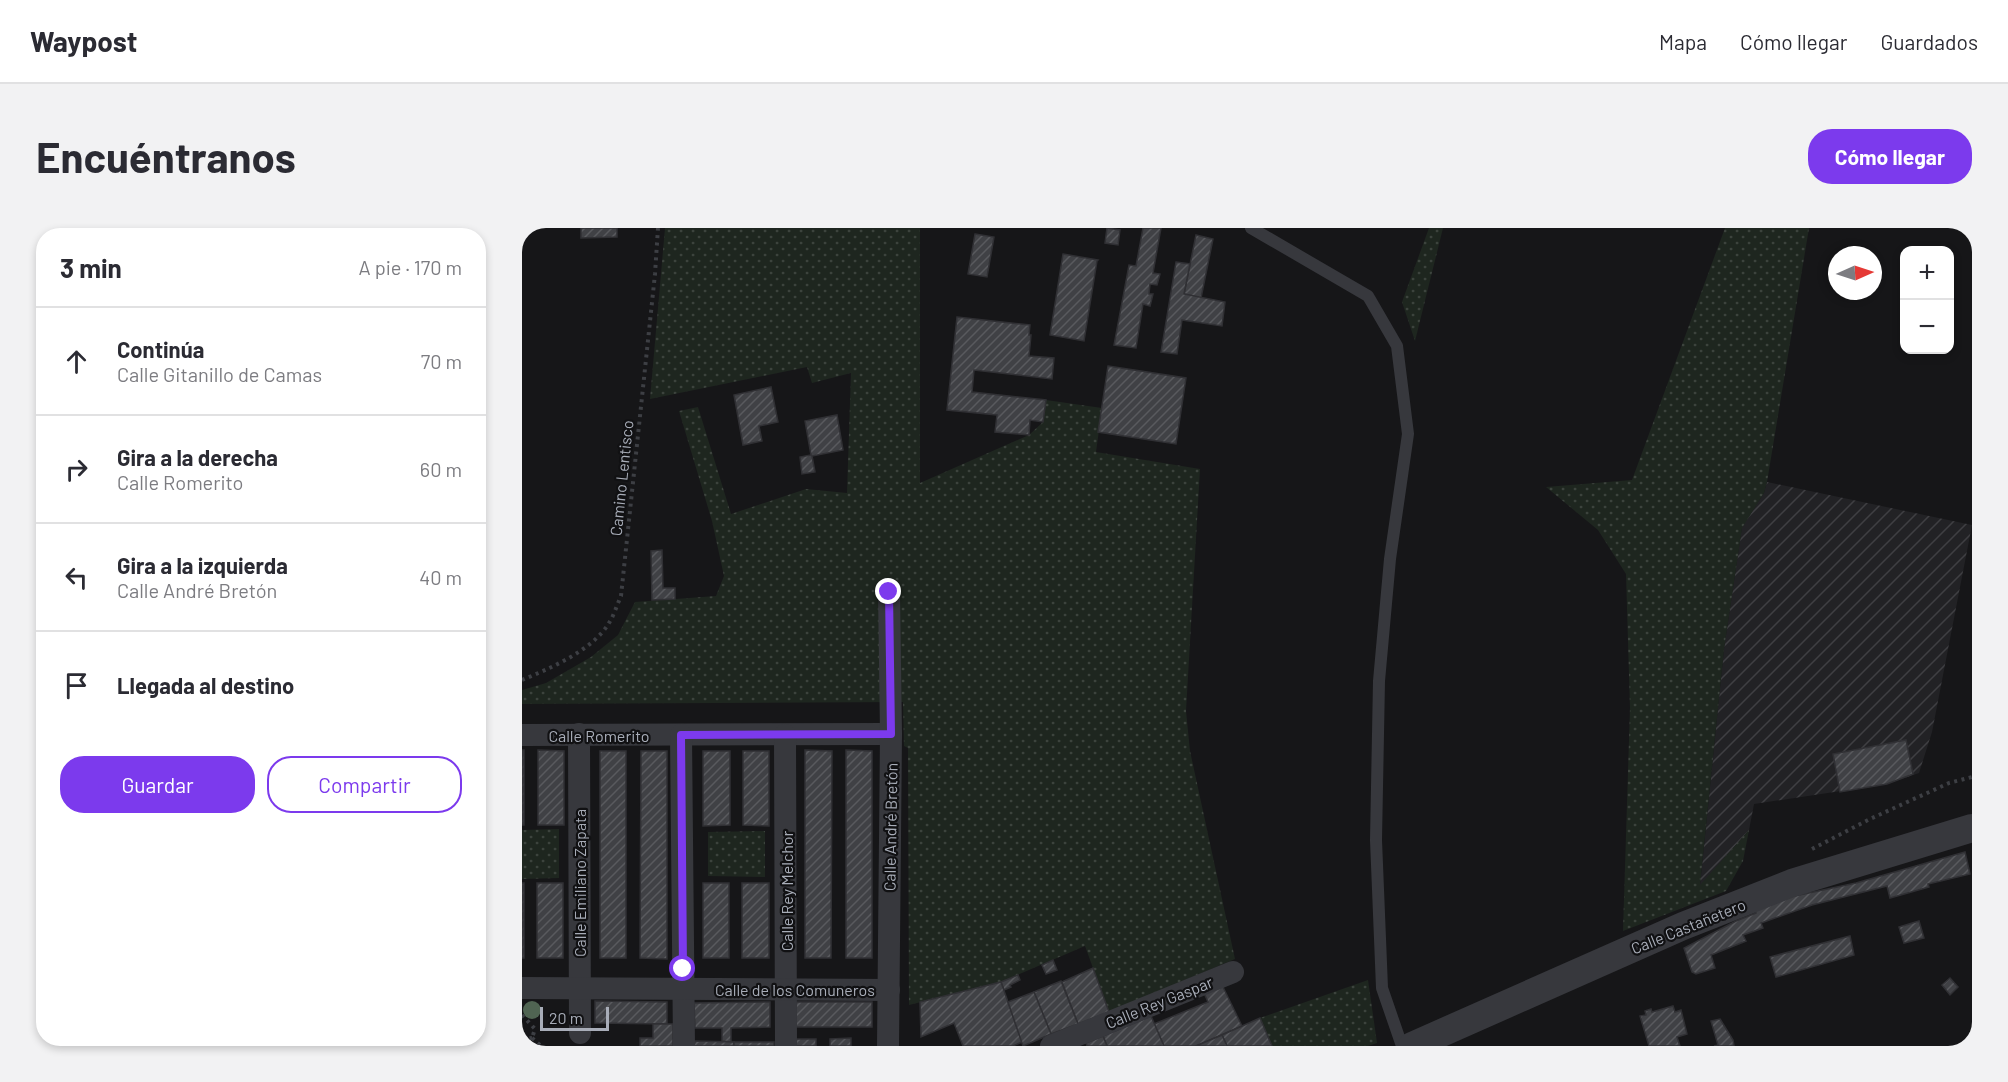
<!DOCTYPE html>
<html lang="es">
<meta charset="utf-8">
<style>
body{margin:0;font-family:Barlow,sans-serif;background:#f2f2f3;color:#2b2b33}
.controls{position:absolute;right:18px;top:18px;display:grid;overflow:hidden;border-radius:12px;box-shadow:0 3px 9px #0003}
.controls button{width:54px;height:54px;display:grid;place-items:center;padding:0;border:0;border-bottom:2px solid #e1e1e2;background:#fff;color:#2b2b33;font:30px sans-serif}
.compass{position:absolute;left:1306px;top:18px;width:54px;height:54px;border-radius:50%;background:#fff;box-shadow:0 3px 9px #0003;rotate:87deg}
.scale{position:absolute;left:18px;bottom:15px;width:69px;box-sizing:border-box;padding-left:6px;border:3px solid #a8adb8;border-top:0;font-size:16px;line-height:21px;white-space:nowrap;color:#a8adb8;-webkit-text-stroke:4px #111113;paint-order:stroke}
.stop{position:absolute;width:18px;height:18px;margin:-14px;border:4px solid #7c3aed;border-radius:50%;background:#fff}
.stop.end{background:#7c3aed;border-color:#fff;box-shadow:0 2px 6px #0008}
.list{margin:0;padding:0;list-style:none}
h2{display:flex;justify-content:space-between;align-items:center;height:78px;margin:0;padding:0 24px;font-size:26px}
h2 small{font-size:20px;font-weight:400;color:#7c7c81}
.list li{display:grid;grid-template-columns:39px 1fr auto;gap:18px;align-items:center;box-sizing:border-box;height:108px;padding:0 24px;border-top:2px solid #e1e1e2}
.list b{display:block;font-size:22px;white-space:nowrap}
.list p{margin:0;font-size:20px;white-space:nowrap;color:#7c7c81}
.list em{font-size:20px;font-style:normal;color:#7c7c81}
.actions{display:flex;gap:12px;padding:18px 24px}
.actions a{flex:1;padding:14px 0;border:2px solid #7c3aed;border-radius:24px;text-align:center;font-size:21px;color:#7c3aed}
.actions .main{background:#7c3aed;color:#fff}
.icon{flex:none;width:33px;height:33px;fill:none;stroke:currentColor;stroke-width:2;stroke-linecap:round;stroke-linejoin:round}
.map{position:relative;flex:none;width:1450px;height:818px;overflow:hidden;border-radius:24px}
header{display:flex;align-items:center;gap:36px;box-sizing:border-box;height:84px;padding:0 30px;background:#fff;border-bottom:2px solid #e1e1e2}
header strong{font-size:28px}
nav{display:flex;gap:33px;margin-inline-start:auto;font-size:21px}
.intro{display:flex;align-items:center;justify-content:space-between;box-sizing:border-box;height:144px;padding:0 36px}
h1{margin:0;font-size:42px}
.button{padding:15px 27px;border-radius:24px;background:#7c3aed;color:#fff;font-size:21px;font-weight:700}
main{display:flex;gap:36px;padding:0 36px}
aside{flex:1;background:#fff;border-radius:24px;box-shadow:0 3px 9px #0003}
.map>svg:first-child{display:block}
.industrial{fill:url(#industrial-furrows)}
.grass{fill:url(#grass-dots)}
.building{fill:url(#building-hatch);stroke:#303034;stroke-width:1.5}
.lines{fill:none;stroke-linecap:round;stroke-linejoin:round}
.path{stroke:#3d3f44;stroke-width:4;stroke-dasharray:3 4.5;stroke-linecap:butt}
.service{stroke:#37383d;stroke-width:12}
.minor{stroke:#37383d;stroke-width:22}
.tertiary{stroke:#37383d;stroke-width:28}
.tree{fill:#506452}
.route{stroke:#7c3aed;stroke-width:8}
.labels{text-anchor:middle;dominant-baseline:central;stroke-width:4.5;stroke-linejoin:round;paint-order:stroke}
.street-label{font-size:16px;fill:#a8adb8;stroke:#111113}
</style>
<header>
<strong>Waypost</strong>
<nav><a>Mapa</a><a>Cómo llegar</a><a>Guardados</a></nav>
</header>
<div class="intro"><h1>Encuéntranos</h1><a class="button">Cómo llegar</a></div>
<main>
<aside>
<h2>3 min<small>A pie · 170 m</small></h2>
<ul class="list">
<li><svg class="icon" aria-label="ahead" viewBox="0 0 24 24"><path d="M12 20V5M6 11l6-6 6 6"/></svg><div><b>Continúa</b><p>Calle Gitanillo de Camas</p></div><em>70 m</em></li>
<li><svg class="icon" aria-label="right" viewBox="0 0 24 24"><path d="M7 20v-9h11M14 6l5 5-5 5"/></svg><div><b>Gira a la derecha</b><p>Calle Romerito</p></div><em>60 m</em></li>
<li><svg class="icon" aria-label="left" viewBox="0 0 24 24"><path d="M17 20v-9H6M10 6l-5 5 5 5"/></svg><div><b>Gira a la izquierda</b><p>Calle André Bretón</p></div><em>40 m</em></li>
<li><svg class="icon" aria-label="arrive" viewBox="0 0 24 24"><path d="M6 21V4h12l-3 4 3 4H6"/></svg><div><b>Llegada al destino</b></div></li>
</ul>
<div class="actions"><a class="main">Guardar</a><a>Compartir</a></div>
</aside>
<div class="map">
<svg width="1450" height="818" viewBox="0 0 1450 818">
<defs>
<pattern id="industrial-furrows" width="10" height="10" patternUnits="userSpaceOnUse" patternTransform="scale(1.5)"><rect width="10" height="10" fill="#222225"/><path d="M-1 1l2-2M0 10L10 0M9 11l2-2" fill="none" stroke="#3f3f43"/></pattern>
<pattern id="grass-dots" width="8" height="8" patternUnits="userSpaceOnUse" patternTransform="scale(1.5)"><rect width="8" height="8" fill="#1e261f"/><path d="M2 2h.1M6 6h.1" fill="none" stroke="#3c433d" stroke-width="1.8" stroke-linecap="round"/></pattern>
<pattern id="building-hatch" width="6" height="6" patternUnits="userSpaceOnUse" patternTransform="scale(1.5)"><rect width="6" height="6" fill="#404145"/><path d="M-1 1l2-2M0 6l6-6M5 7l2-2" fill="none" stroke="#595a5e"/></pattern>
</defs>
<rect width="100%" height="100%" fill="#161618"/>
<polygon class="industrial" points="1245,254 1450,297 1410,504 1397,545 1365,556 1232,576 1227,602 1178,658 1202,421 1220,299 1242,265"/>
<g class="grass">
<polygon points="143,0 398,0 398,255 507,207 521,194 524,172 580,180 574,224 678,241 664,483 668,523 713,731 587,784 563,718 479,754 387,777 386,520 382,518 381,474 0,476 0,462 24,455 69,429 96,407 113,374 194,368 202,348 190,293 157,183 176,179 209,286 284,261 325,265 329,145 290,155 285,139 128,171"/>
<polygon points="907,0 921,0 893,113 880,74"/>
<polygon points="1203,0 1287,0 1245,254 1242,265 1220,300 1202,421 1178,657 1227,602 1221,633 1204,663 1101,703 1108,480 1104,346 1076,302 1024,259 1110,252"/>
<polygon points="37,601 37,650 0,651 0,602"/>
<polygon points="243,603 243,649 186,648 186,604"/>
<polygon points="846,752 855,815 846,818 750,818 738,790"/>
</g>
<g class="building">
<polygon points="59,0 95,0 95,9 59,10"/>
<polygon points="585,0 598,2 596,17 583,15"/>
<polygon points="621,0 639,0 631,45 638,46 635,57 628,56 627,66 631,66 628,78 621,76 614,120 592,117 607,37 614,38"/>
<polygon points="453,6 472,9 465,49 446,46"/>
<polygon points="674,7 691,11 679,70 662,66"/>
<polygon points="541,26 576,32 575,33 562,113 528,107"/>
<polygon points="654,34 668,36 662,66 703,74 700,98 660,92 655,126 639,124"/>
<polygon points="435,89 508,97 507,107 509,107 507,128 532,130 530,151 452,142 450,164 524,172 521,194 508,192 507,207 473,204 475,187 425,182"/>
<polygon points="586,138 664,150 654,216 576,204"/>
<polygon points="249,159 256,194 237,198 240,213 221,217 212,167"/>
<polygon points="315,187 321,222 290,228 293,244 280,246 278,229 289,227 283,193"/>
<polygon points="140,322 141,360 153,360 153,371 130,372 129,323"/>
<polygon points="1384,512 1391,546 1365,556 1318,564 1311,526"/>
<rect x="0" y="522" width="2" height="75"/>
<polygon points="16,522 42,523 42,597 16,597"/>
<polygon points="283,522 310,523 309,730 283,730"/>
<polygon points="324,522 350,523 350,730 324,730"/>
<rect x="78" y="523" width="26" height="207"/>
<polygon points="119,523 145,523 145,731 118,730"/>
<polygon points="181,523 208,523 208,597 181,598"/>
<polygon points="221,523 247,523 247,598 221,597"/>
<polygon points="1443,624 1448,646 1406,656 1407,659 1368,670 1365,658 1290,677 1239,695 1241,700 1221,707 1224,713 1189,727 1193,740 1174,746 1170,744 1162,720 1214,693 1234,685 1233,681 1263,670 1334,655"/>
<rect x="0" y="655" width="2" height="75"/>
<rect x="15" y="655" width="26" height="75"/>
<rect x="181" y="655" width="26" height="75"/>
<rect x="220" y="655" width="27" height="75"/>
<polygon points="1397,693 1402,710 1382,715 1377,699"/>
<polygon points="1328,708 1332,727 1254,749 1248,729"/>
<polygon points="531,732 535,742 524,746 520,737"/>
<polygon points="571,740 587,784 556,796 540,754"/>
<polygon points="496,747 498,752 488,757 489,759 482,762 479,754"/>
<polygon points="1428,750 1436,759 1428,767 1420,757"/>
<polygon points="539,753 556,796 529,806 512,764"/>
<polygon points="479,754 500,814 491,818 441,818 432,795 399,809 398,774"/>
<polygon points="700,757 720,798 674,818 642,818 632,796 686,774 682,765"/>
<polygon points="512,764 529,806 501,818 486,774"/>
<polygon points="73,773 145,774 145,796 73,795"/>
<polygon points="248,774 248,799 209,800 209,814 200,813 200,800 173,800 172,775"/>
<rect x="274" y="774" width="76" height="25"/>
<polygon points="1151,778 1153,784 1159,782 1165,806 1155,809 1158,818 1127,818 1118,788 1124,787 1123,783 1129,781 1130,784"/>
<polygon points="629,788 642,818 585,818 581,808"/>
<polygon points="738,790 750,818 705,818 700,807"/>
<polygon points="1198,791 1211,812 1212,818 1192,818 1196,817 1189,793"/>
<polygon points="131,796 151,796 151,818 118,818 118,810 131,810"/>
<polygon points="700,807 705,818 674,818"/>
<polygon points="581,808 585,818 565,818 564,815"/>
<polygon points="329,810 329,818 308,818 308,811"/>
<rect x="274" y="811" width="20" height="7"/>
<polygon points="173,813 212,814 212,818 172,818"/>
<rect x="212" y="814" width="40" height="4"/>
</g>
<g class="lines">
<g class="path">
<path d="M0,452C29,440 71,422 87,395C92,387 95,377 99,368L133,46L136,0"/>
<polyline points="1290,621 1348,591 1427,555 1450,549"/>
<polyline points="0,787 13,801 10,810"/>
<polyline points="10,810 19,818"/>
<polyline points="0,811 10,810"/>
</g>
<polyline class="service" points="729,0 846,68 875,118 886,206 868,331 857,453 854,612 860,760 880,818"/>
<g class="minor">
<polyline points="57,506 58,805"/>
<polyline points="0,507 369,506"/>
<polyline points="159,507 162,818"/>
<polyline points="263,507 264,818"/>
<polyline points="0,760 367,762"/>
<polyline points="366,818 369,506 367,364"/>
<polyline points="529,818 711,744"/>
</g>
<polyline class="tertiary" points="890,818 1161,698 1270,655 1450,600"/>
</g>
<circle class="tree" cx="10" cy="782" r="9"/>
<g class="lines">
<polyline class="route" points="161,741 159,507 369,506 367,364"/>
</g>
<g class="labels">
<g class="street-label">
<text transform="translate(99 250) rotate(-84)">Camino Lentisco</text>
<text x="77" y="507">Calle Romerito</text>
<text transform="translate(368 599) rotate(-89)">Calle André Bretón</text>
<text transform="translate(57 655) rotate(-90)">Calle Emiliano Zapata</text>
<text transform="translate(264 663) rotate(-90)">Calle Rey Melchor</text>
<text transform="translate(1166 698) rotate(-22)">Calle Castañetero</text>
<text x="273" y="761">Calle de los Comuneros</text>
<text transform="translate(637 774) rotate(-22)">Calle Rey Gaspar</text>
</g>
</g>
</svg>
<div class="controls">
<button>+</button>
<button>−</button>
</div>
<svg class="compass" viewBox="-18 -18 36 36"><path d="M0-13l5 13h-10z" fill="#e53935"/><path d="M0 13l5-13h-10z" fill="#7c7c81"/></svg>
<div class="scale">20 m</div>
<div class="stop" style="left:161px;top:741px"></div>
<div class="stop end" style="left:367px;top:364px"></div>
</div>
</main>
